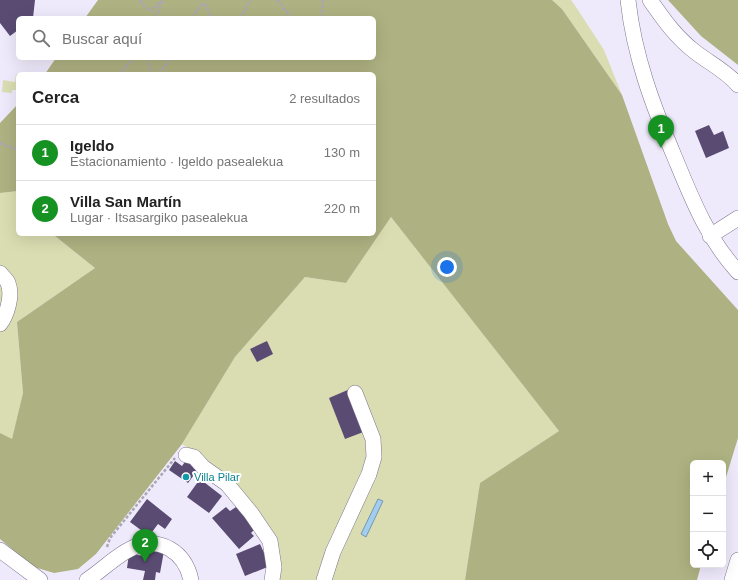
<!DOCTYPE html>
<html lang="es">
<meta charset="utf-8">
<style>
body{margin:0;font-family:Helvetica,sans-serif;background:#f2f2f2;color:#222}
.controls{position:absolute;right:12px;bottom:12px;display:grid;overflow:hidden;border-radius:6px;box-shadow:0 4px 16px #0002}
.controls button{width:36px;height:36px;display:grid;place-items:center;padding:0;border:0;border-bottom:1px solid #e0e0e0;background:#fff;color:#222;font:20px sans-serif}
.you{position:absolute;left:447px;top:267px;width:14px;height:14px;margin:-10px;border:3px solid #fff;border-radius:50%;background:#1a73e8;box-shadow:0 0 0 6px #1a73e833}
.badge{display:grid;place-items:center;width:26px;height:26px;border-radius:50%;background:#169222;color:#fff;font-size:13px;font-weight:700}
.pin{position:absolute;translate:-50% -33px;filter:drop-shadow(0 1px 2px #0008)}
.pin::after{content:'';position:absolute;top:21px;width:14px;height:12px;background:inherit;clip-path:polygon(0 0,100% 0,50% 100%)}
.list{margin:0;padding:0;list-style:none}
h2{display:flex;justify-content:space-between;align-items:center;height:52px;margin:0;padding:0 16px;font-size:17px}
h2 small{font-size:13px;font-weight:400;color:#767676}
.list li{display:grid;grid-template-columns:26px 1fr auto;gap:12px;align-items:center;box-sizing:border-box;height:56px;padding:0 16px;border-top:1px solid #e0e0e0}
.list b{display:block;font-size:15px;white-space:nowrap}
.list p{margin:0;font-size:13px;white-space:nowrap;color:#767676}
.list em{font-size:13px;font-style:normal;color:#767676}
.icon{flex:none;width:22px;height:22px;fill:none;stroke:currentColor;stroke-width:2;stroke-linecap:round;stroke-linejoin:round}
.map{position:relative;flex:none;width:738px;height:580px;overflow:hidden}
.search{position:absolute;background:#fff;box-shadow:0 4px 16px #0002;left:16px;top:16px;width:360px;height:44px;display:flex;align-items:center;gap:10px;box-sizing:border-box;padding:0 14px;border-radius:6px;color:#767676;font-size:15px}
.panel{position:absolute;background:#fff;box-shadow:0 4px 16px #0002;left:16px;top:72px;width:360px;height:164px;border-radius:6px}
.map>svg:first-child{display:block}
.green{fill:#daddb1}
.forest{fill:#aeb181}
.water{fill:#a1cdee;stroke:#7896b0}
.building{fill:#5a4b73}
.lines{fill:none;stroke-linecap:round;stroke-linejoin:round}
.minor-casing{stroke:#7d748d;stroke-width:16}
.path{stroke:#aaa6b4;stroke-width:2.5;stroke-dasharray:3 2;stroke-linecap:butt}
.minor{stroke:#fff;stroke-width:15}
.culture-dot{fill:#0f9aa8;stroke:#fff;stroke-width:1.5}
.labels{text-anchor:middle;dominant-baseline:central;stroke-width:4;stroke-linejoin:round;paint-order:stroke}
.culture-label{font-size:11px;fill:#0d838f;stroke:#fff;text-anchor:start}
</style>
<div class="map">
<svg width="738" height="580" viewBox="0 0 738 580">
<rect width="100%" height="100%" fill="#efeafb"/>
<g class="green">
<polygon points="552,0 571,0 574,4 604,50 622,95 562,9"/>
<polygon points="16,74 18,74 18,90 12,90 12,93 2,92 3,80 15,82"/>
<polygon points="18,191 18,234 56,234 55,236 95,268 17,322 23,393 12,440 0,434 0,193"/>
<polygon points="391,217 559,431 480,483 465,580 280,580 277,541 226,475 182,444 235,357 305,277 346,283"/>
</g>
<g class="forest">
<polygon points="98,0 552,0 562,9 622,95 668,224 676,241 738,310 738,438 723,487 723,463 693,463 693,565 701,565 697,580 465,580 480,483 559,431 391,217 346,283 305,277 235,357 182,444 96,554 78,569 54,573 34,567 0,539 0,433 12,439 23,393 17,322 95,268 55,236 56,234 374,234 374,74 45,74 56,58 374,58 374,18 85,18"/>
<polygon points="668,0 738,0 738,65 701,36"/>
<polygon points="18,104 18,191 0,193 0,123"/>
</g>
<polygon class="water" points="378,499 383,501 366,537 361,534"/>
<g class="building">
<polygon points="0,0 35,0 33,18 18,18 18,30 10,36 0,23"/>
<polygon points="709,125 714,135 723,131 729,148 706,158 695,131"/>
<polygon points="267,341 273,354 257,362 250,349"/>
<polygon points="350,389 366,431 345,439 329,398"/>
<polygon points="187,459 199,468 188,483 169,470 175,461 182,466"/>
<polygon points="200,479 222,496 209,513 187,497"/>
<polygon points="147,499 172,519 165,529 158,524 149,536 130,522"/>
<polygon points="226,507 230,511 236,507 255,529 251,533 254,536 239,549 212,518"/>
<polygon points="260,544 270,566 245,576 236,554"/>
<polygon points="147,548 164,551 160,573 156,572 155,580 143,580 145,571 127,568 129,554 145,556"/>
</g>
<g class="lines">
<defs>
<g id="minor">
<path d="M628,0C634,56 653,106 675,158C692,199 707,238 738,272"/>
<path d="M650,0C664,20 675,36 694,51C709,63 725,70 738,85"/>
<polyline points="710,236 738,218"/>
<path d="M0,273C2,276 7,280 8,283C13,295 7,315 0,324"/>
<polyline points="186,455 194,457 203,467 227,484 251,513 270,541 274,567 272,580"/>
<polyline points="0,550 40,580"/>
<path d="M87,580C111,565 137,530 170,549C182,556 188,566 191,580"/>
<polyline points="324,580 333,552 369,474 374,457 373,439 355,393"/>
<polyline points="732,580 738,560"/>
</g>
</defs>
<use href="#minor" class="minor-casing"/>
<g class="path">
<polyline points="141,0 141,3 151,11 162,0"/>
<polyline points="277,0 292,18"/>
<polyline points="156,18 162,1"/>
<polyline points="192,18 201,5 205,4 212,18"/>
<polyline points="240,18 251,0"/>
<polyline points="321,18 323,0"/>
<polyline points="147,58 152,74"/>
<polyline points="119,74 134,58"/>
<polyline points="159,74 170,58"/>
<polyline points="0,143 18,150"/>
<polyline points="107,547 110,538 175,458"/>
</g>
<use href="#minor" class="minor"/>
</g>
<circle class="culture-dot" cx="186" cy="477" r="4"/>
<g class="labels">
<g class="culture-label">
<text x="194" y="477">Villa Pilar</text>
</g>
</g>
</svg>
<div class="controls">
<button>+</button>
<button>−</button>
<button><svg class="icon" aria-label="locate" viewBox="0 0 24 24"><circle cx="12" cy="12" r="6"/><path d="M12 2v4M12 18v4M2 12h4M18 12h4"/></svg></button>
</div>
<div class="you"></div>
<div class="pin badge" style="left:661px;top:148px">1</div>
<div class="pin badge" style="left:145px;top:562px">2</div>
<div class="search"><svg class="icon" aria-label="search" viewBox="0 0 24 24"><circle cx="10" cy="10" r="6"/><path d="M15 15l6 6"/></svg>Buscar aquí</div>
<section class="panel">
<h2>Cerca<small>2 resultados</small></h2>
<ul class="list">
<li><span class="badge">1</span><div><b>Igeldo</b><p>Estacionamiento · Igeldo pasealekua</p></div><em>130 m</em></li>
<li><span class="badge">2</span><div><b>Villa San Martín</b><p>Lugar · Itsasargiko pasealekua</p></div><em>220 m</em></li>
</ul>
</section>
</div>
